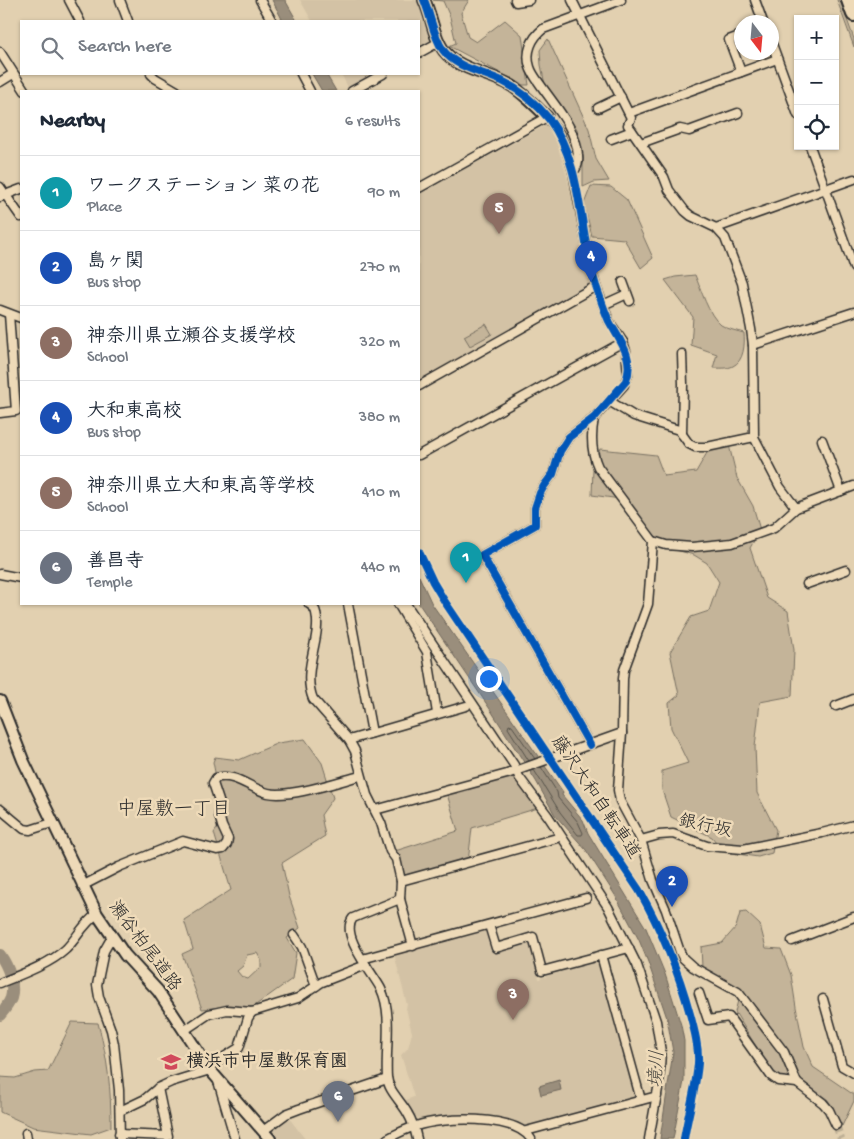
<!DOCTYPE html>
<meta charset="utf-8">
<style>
body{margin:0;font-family:"Gochi Hand","Klee One",sans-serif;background:#f6f6f7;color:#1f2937}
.controls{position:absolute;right:15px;top:15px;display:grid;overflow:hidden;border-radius:0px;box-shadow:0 1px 4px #0004}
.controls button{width:45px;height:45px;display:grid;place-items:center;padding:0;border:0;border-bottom:1px solid #e0e1e3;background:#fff;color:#1f2937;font:25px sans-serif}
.compass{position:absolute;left:734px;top:15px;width:45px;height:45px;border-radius:50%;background:#fff;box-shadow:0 1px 4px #0004;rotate:164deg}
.you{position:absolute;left:488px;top:678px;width:18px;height:18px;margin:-12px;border:4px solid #fff;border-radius:50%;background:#1a73e8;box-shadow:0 0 0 8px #1a73e833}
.badge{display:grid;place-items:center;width:32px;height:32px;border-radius:50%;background:#d1495b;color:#fff;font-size:16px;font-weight:700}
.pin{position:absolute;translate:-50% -41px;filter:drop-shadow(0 1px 2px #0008)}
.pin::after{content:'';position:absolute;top:26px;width:18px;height:15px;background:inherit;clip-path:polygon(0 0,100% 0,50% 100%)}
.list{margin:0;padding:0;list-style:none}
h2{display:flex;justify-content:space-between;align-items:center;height:65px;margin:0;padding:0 20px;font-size:21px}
h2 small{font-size:16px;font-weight:400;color:#747a83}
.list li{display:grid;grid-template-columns:32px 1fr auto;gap:15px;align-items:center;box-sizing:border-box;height:75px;padding:0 20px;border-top:1px solid #e0e1e3}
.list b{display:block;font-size:19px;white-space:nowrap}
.list p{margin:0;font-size:16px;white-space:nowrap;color:#747a83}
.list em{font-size:16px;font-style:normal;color:#747a83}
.icon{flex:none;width:28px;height:28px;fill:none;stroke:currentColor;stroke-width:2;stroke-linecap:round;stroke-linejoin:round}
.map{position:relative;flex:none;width:854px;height:1139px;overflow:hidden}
.search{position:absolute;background:#fff;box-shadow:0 1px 4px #0004;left:20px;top:20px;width:400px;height:55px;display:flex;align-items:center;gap:12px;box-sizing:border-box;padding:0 18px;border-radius:0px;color:#747a83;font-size:19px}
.panel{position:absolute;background:#fff;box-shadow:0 1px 4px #0004;left:20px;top:90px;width:400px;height:515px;border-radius:0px}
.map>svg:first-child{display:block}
.built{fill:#d3c2a5}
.green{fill:#c4b499;stroke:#787062;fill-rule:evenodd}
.water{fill:#9a8e7b;stroke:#6e665b}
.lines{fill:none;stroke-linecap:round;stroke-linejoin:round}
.shore{stroke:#57534b;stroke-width:1}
.river{stroke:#9a8e7b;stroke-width:12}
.street-tunnel{stroke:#bdaf95;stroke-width:8;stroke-dasharray:8 4;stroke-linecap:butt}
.street-casing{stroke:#2b2b2b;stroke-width:11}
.secondary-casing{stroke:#2b2b2b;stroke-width:14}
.highway-casing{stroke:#2b2b2b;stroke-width:18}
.street{stroke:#eedab8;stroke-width:8}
.secondary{stroke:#eedab8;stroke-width:10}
.highway{stroke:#eedab8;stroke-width:14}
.cycleway-casing{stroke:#eedab8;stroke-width:11}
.cycleway{stroke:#0057b8;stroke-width:8}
.labels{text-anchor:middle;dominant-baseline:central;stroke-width:5;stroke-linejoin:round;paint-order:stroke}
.street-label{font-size:18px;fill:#2b2b2b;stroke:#eedab8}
.poi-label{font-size:18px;font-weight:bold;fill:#2b2b2b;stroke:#eedab8;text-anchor:start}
.neighbourhood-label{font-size:19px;fill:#2b2b2b;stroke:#eedab8}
.water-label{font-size:19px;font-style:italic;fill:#4c4943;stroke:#eedab8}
</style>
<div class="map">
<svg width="854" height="1139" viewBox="0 0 854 1139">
<rect width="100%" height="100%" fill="#e2d0b0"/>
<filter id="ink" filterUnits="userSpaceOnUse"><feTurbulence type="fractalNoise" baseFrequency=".02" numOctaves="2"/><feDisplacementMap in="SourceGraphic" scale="10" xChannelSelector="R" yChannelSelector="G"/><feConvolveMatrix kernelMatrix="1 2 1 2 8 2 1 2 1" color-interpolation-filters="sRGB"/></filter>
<g filter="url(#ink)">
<g class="built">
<polygon points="300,0 419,0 428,23 433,40 431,43 419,50 419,21 312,21"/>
<polygon points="341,74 377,74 349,89"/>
<polygon points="546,125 556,141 566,173 575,209 583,258 590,285 419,382 419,194"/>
<polygon points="487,930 494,954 531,942 539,979 550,975 550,971 596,959 602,961 637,1098 528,1127 492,1118 422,1121 419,1120 403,1101 414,1097 401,1055 408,1048 412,1033 406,1008 407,1005 394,954"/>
<polygon points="289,1118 305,1139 279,1139 271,1130"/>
</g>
<g class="green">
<polygon points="433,0 469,0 461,13 468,37 476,42 505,20 522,35 529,85 523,85 449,46 456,43 450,17 443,1"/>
<polygon points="837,0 840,0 854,39 854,47"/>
<polygon points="548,39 589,129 596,159 609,181 594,182 583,187 583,159 577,129 545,85 541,65 540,50"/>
<polygon points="591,186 611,187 627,200 653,258 641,268 624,239 592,236 584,204"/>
<path d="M695,275C701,289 708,315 721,325C727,329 737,331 744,333C745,344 744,361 733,366C728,369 718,368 713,368L717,354L691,345L693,317L665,280L675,277Z"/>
<polygon points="486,324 492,334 470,346 464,336"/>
<polygon points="729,445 737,478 753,506 760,530 750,548 767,598 788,611 794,650 792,696 760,702 755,747 757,793 776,830 772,853 758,857 724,852 712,837 671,817 662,790 662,771 688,763 671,728 669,703 679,695 670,652 691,617 709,611 719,582 707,563 694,555 676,550 654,535 627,500 592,495 593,469 600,449 656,455 664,476 696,472 708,451"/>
<path d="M305,739L322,763L333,798L321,815L325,836L282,863L289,896L300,928L287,938L296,953L292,979L253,1007H221L202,1009L182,954L193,949L184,920L231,890L214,833L224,818L213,762L215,757L239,760L278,743ZM257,953L261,960V967L248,979L242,977L237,971L243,966L247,955Z"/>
<polygon points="513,775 538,808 472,828 468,862 405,878 395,851 458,831 447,794"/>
<polygon points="746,912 760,925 766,948 781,949 791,975 796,1007 804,1047 813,1067 854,1095 854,1101 842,1126 828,1100 804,1082 774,1076 735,1012 741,989 702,967 701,947 722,943 736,927 740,913"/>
<path d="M72,1022L98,1023C108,1060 111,1088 111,1127L91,1134L33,1127L0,1112V1077L15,1078L35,1072L48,1071Z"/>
</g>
<g class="water">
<polygon points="272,0 285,0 297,21 283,21"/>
<polygon points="312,74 326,74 336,91 322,91"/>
<polygon points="419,576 432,604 563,792 562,795 583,820 588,833 646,928 665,974 681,1025 684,1041 684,1081 673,1139 660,1139 673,1052 667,1018 648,962 639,940 615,895 586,850 555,815 536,781 490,709 419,604"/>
<polygon points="559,1080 561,1090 541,1095 539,1086"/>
</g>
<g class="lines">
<g class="shore">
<polyline points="529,761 508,728 509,725 512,726 535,759"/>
<polyline points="534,770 560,812 578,835 582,835 583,833 578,822 558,798 557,792 541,767"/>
</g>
<path class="river" d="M0,955C8,966 15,984 11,998C9,1004 4,1010 0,1015"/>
<polyline class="street-tunnel" points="836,1125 841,1139"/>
<defs>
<g id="street">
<polyline points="69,0 80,21"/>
<polyline points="120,0 128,21"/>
<polyline points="260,0 272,21"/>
<polyline points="515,0 516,2 529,0"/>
<polyline points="572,0 631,118 628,125 664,177 669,190 685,211 691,216 716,228 725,238 742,283 751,329 753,345 754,437 780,487 796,508"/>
<polyline points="755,0 763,22"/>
<polyline points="772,44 798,115"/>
<polyline points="0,52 25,91"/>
<polyline points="419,53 439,42"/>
<polyline points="741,72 729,40 742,35"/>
<polyline points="151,74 155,78 177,91"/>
<polyline points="301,74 310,91"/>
<polyline points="0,82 13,74"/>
<polyline points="352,91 383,74"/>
<polyline points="598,108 621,97"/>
<polyline points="629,113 777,59"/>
<polyline points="611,139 632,131"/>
<polyline points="641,143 680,129 689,131 738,113"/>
<polyline points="810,146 854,268"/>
<path d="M573,172C578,167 579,162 578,155C576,129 556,107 542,87C538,81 532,74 530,67C525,52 532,38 543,29L621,0"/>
<polyline points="0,187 21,217"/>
<polyline points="419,188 547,117 559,133 566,149 573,172 590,264 596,286 609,321 623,342 626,351 628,375 624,385 594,418 569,437 560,451 553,474 544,486 540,493 535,508 535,525 482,555 590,745"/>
<polyline points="0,197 21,189"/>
<polyline points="716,228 854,179"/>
<polyline points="623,282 630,301"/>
<polyline points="603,305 627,294"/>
<polyline points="0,310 21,318"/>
<polyline points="753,345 854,312"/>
<polyline points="682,354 683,384 682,434"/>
<polyline points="419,386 596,286"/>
<polyline points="609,401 634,416 679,430 689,444 695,447 707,447 754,437"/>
<polyline points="0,413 16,411 9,314"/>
<path d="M594,418C591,434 591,452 598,467L653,541L648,604L624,670L623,679L622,733L618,790L620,801L641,840L653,880L666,910L680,952L683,958L693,967L738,992L784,1052L797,1083L823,1103L829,1110L836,1125"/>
<polyline points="822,440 841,491"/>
<polyline points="419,455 623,342"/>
<polyline points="653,541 666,545 692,547 732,543 774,528 796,508 854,486"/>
<polyline points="0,574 21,578"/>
<polyline points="807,584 846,570"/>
<path d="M309,604C313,606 315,608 316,613C322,639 301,670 313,699L349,740L355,751L367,795L381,823L390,851L396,859L401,881L400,899L413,946"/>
<polyline points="348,604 372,733"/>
<polyline points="398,604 427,652 437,713"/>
<polyline points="406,604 514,765 519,777 548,816 608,907 637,965 656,1021 661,1052 659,1083 649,1139"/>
<polyline points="836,706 854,699"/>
<polyline points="349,740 466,706"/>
<polyline points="0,809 24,829 30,830 52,823"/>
<polyline points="375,810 507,774 622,733"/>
<polyline points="641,840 659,835 673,834 707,846 743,849 822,833 854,825"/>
<polyline points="401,881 557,838"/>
<path d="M82,886L119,867L183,841L217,850L223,849L227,844L228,839L222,826L219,815L220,804L213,783L216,778C234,772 251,789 268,793C290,798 337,782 360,776"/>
<path d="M400,899L353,918C339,935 373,973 381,989C393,1014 385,1051 387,1077C388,1091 402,1102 408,1114C413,1122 415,1130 417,1139"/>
<polyline points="489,925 496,948 533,937 542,971 629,948"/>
<polyline points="294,935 302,947 316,986"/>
<polyline points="112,937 104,951 97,985 99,997 111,1030 114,1044 119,1090 120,1139"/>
<polyline points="792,941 854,917"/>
<polyline points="601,955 641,1100"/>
<polyline points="362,959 586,898"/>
<path d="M0,983C20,975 50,964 66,949C78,937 82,925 97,914"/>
<polyline points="699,993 708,1020 729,1017 771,1076 778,1081 797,1083"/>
<polyline points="823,999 842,1066 854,1073"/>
<polyline points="185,1030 209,1014 227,1010 252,1012 298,998 322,982 366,965"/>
<polyline points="208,1067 239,1048 248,1018 252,1012"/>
<polyline points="218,1081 235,1139"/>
<polyline points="120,1111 145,1099 158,1088 171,1082 210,1070"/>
<polyline points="263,1131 286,1114 299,1109 387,1079"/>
<polyline points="526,1131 657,1096"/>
<polyline points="26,1133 27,1139"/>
<polyline points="119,1134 168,1136 158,1088"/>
<path d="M387,1139C396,1134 406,1129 416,1126C442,1117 514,1114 531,1139"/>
</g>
<g id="secondary">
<path d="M424,0C432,16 433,37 444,51C460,71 491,73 512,86C525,95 536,106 547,117"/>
<polyline points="0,701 23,760 97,914 125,955 158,991 210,1070 270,1139"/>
</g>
<polyline id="highway" points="849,0 854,14"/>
</defs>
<use href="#street" class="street-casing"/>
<use href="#secondary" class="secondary-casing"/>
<use href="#highway" class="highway-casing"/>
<use href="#street" class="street"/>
<use href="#secondary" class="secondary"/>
<use href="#highway" class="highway"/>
<defs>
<g id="cycleway">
<path d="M424,0C431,16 433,36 443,50C456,68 483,72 502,81C520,90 537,104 549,119C584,166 578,232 596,286C600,297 604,310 609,321C619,340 635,357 626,381L594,418L569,437L560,451L553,474L544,486L540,493L535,508V525L482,555L590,745"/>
<path d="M419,552L433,582L445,602L639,890C661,929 678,970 690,1014C694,1029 699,1047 698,1063C696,1089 688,1114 684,1139"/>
</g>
</defs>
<use href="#cycleway" class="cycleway-casing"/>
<use href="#cycleway" class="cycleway"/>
</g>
</g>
<defs>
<symbol id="school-bare" viewBox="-9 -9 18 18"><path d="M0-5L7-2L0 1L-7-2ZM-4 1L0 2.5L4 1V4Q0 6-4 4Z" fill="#d1495b" stroke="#eedab8" stroke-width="2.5" paint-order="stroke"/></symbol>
</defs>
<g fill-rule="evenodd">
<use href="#school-bare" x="157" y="1048" width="28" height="28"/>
</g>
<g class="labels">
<g class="street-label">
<text transform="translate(595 798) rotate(56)">藤沢大和自転車道</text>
<text transform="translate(705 827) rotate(12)">銀行坂</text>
<text transform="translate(144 947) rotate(53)">瀬谷柏尾道路</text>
</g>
<g class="poi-label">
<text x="186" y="1062">横浜市中屋敷保育園</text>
</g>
<g class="neighbourhood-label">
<text x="174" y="810">中屋敷一丁目</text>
</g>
<g class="water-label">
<text transform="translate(658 1069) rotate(-87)">境川</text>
</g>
</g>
</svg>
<div class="controls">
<button>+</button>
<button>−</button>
<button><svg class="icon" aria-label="locate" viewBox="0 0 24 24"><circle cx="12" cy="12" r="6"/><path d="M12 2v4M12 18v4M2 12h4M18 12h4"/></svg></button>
</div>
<svg class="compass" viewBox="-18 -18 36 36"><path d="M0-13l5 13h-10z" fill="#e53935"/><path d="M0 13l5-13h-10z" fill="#747a83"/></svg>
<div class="you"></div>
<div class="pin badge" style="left:466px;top:583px;background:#0f9aa8">1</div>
<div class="pin badge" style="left:672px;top:907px;background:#1a4fb4">2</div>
<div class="pin badge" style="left:513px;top:1020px;background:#8d6e63">3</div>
<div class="pin badge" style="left:591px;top:282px;background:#1a4fb4">4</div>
<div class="pin badge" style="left:499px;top:234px;background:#8d6e63">5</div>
<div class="pin badge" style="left:338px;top:1122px;background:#6b7280">6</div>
<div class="search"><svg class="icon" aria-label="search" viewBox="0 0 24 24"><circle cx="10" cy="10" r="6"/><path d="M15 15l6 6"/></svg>Search here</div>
<section class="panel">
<h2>Nearby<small>6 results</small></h2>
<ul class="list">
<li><span class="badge" style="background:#0f9aa8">1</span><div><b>ワークステーション 菜の花</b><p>Place</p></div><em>90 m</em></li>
<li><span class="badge" style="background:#1a4fb4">2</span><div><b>島ヶ関</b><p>Bus stop</p></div><em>270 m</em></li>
<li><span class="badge" style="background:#8d6e63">3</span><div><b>神奈川県立瀬谷支援学校</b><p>School</p></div><em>320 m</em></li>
<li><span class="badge" style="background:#1a4fb4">4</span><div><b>大和東高校</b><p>Bus stop</p></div><em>380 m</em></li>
<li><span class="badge" style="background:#8d6e63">5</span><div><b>神奈川県立大和東高等学校</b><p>School</p></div><em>410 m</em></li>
<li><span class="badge" style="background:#6b7280">6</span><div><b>善昌寺</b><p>Temple</p></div><em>440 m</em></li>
</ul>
</section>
</div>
